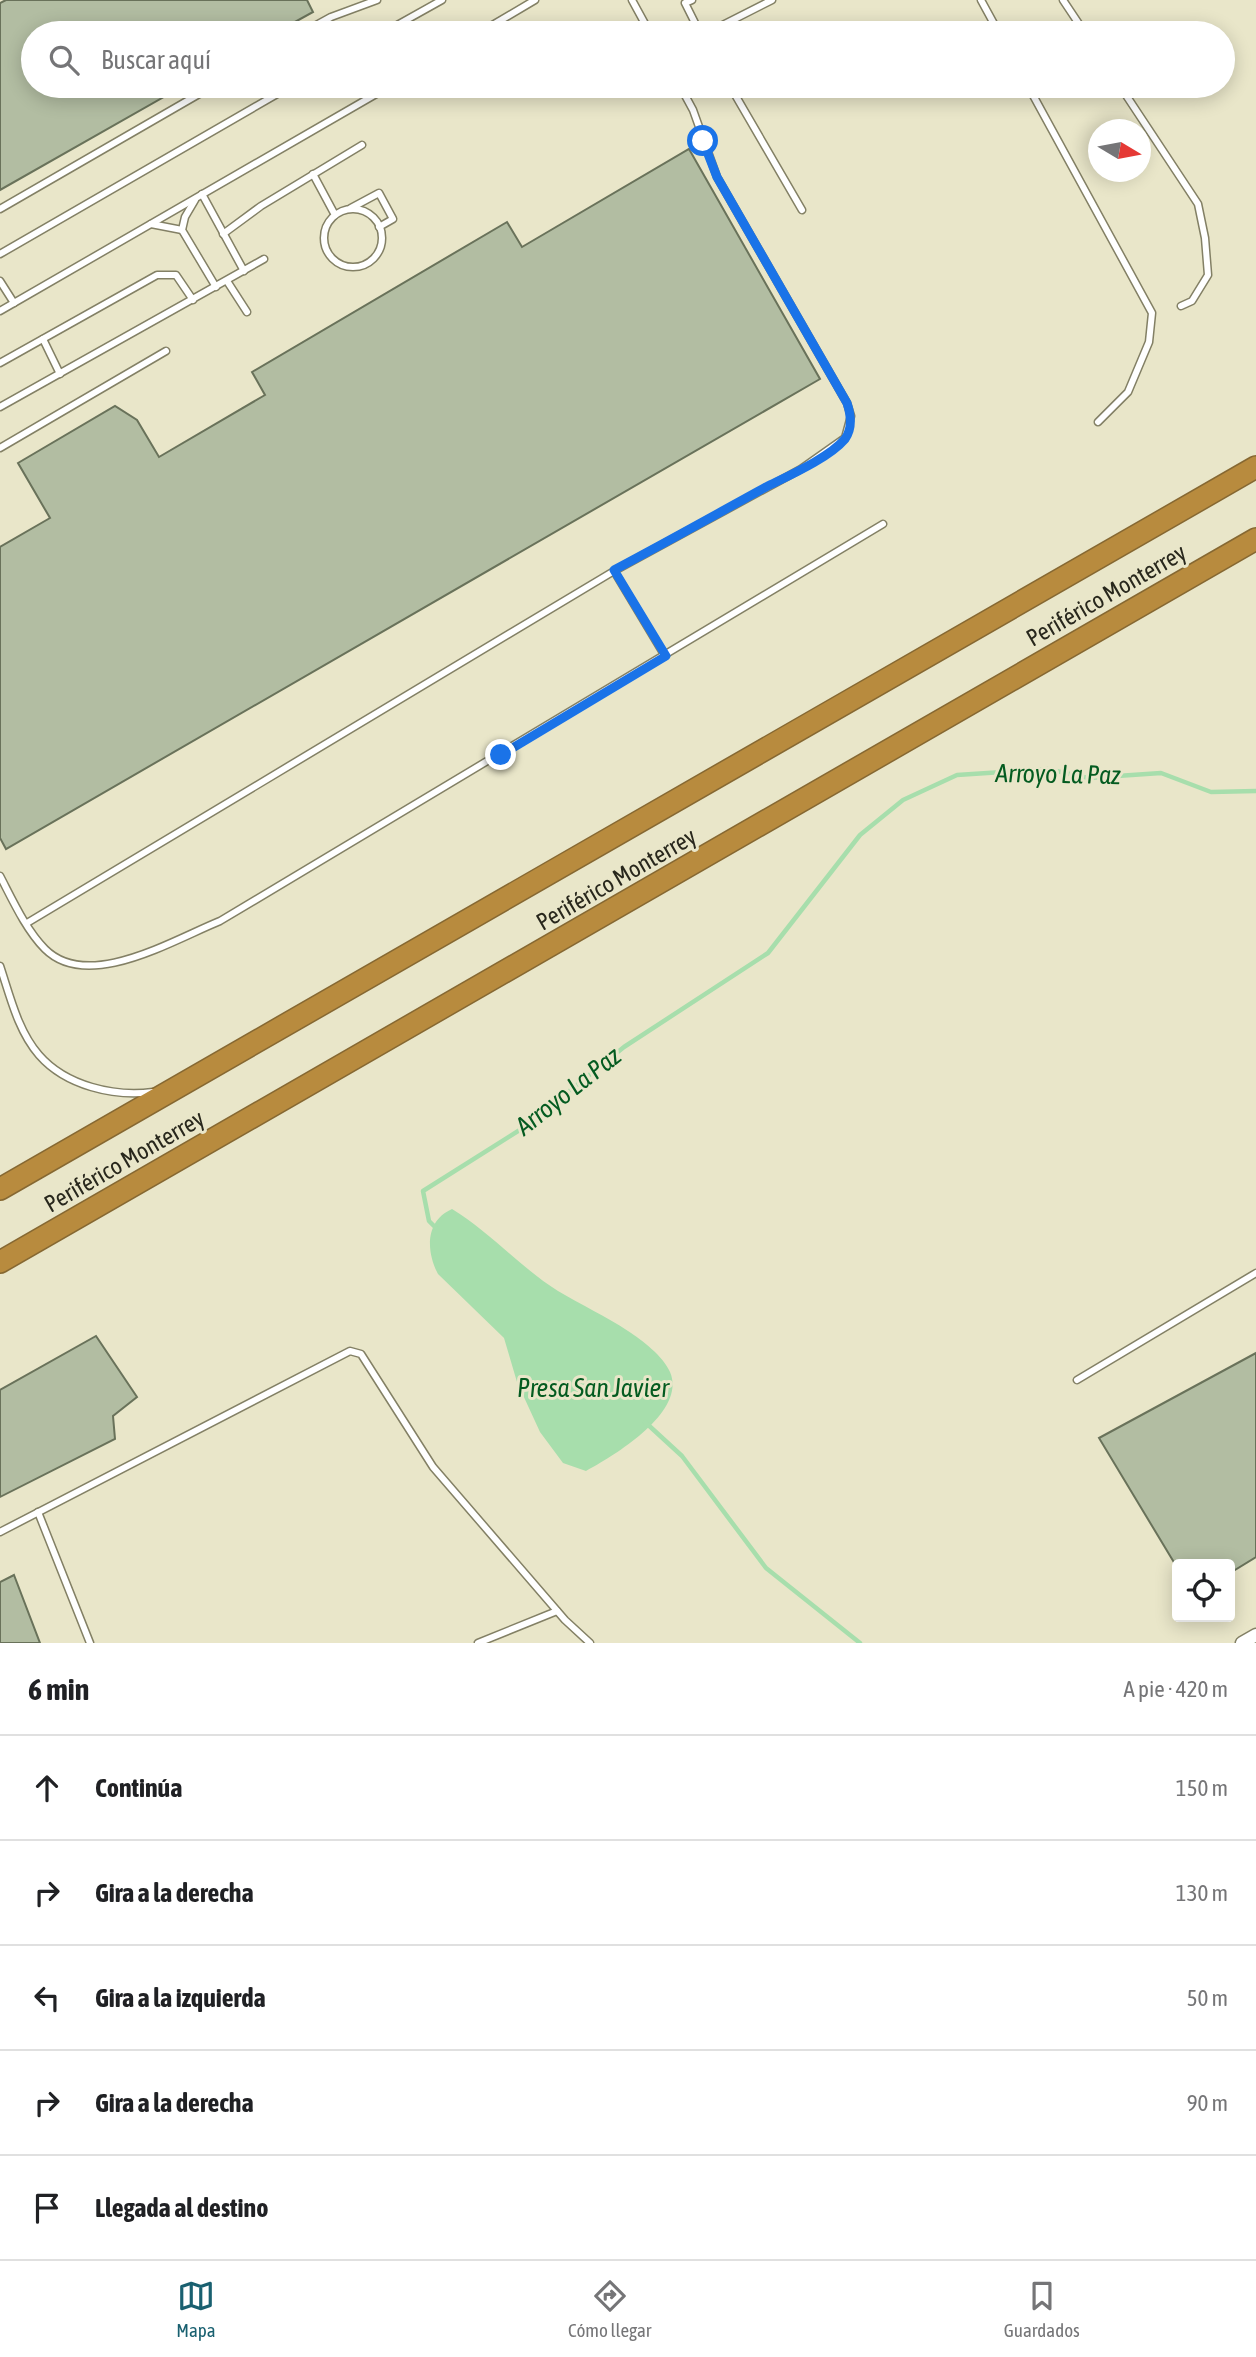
<!DOCTYPE html>
<html lang="es">
<meta charset="utf-8">
<style>
body{margin:0;font-family:"Asap Condensed",sans-serif;background:#f6f6f6;color:#202124}
.controls{position:absolute;right:21px;bottom:21px;display:grid;overflow:hidden;border-radius:7px;box-shadow:0 4px 18px #0003}
.controls button{width:63px;height:63px;display:grid;place-items:center;padding:0;border:0;border-bottom:2px solid #e0e0e0;background:#fff;color:#202124;font:35px sans-serif}
.compass{position:absolute;left:1088px;top:119px;width:63px;height:63px;border-radius:50%;background:#fff;box-shadow:0 4px 18px #0003;rotate:100deg}
.stop{position:absolute;width:21px;height:21px;margin:-16px;border:5px solid #1a73e8;border-radius:50%;background:#fff}
.stop.end{background:#1a73e8;border-color:#fff;box-shadow:0 2px 7px #0008}
.list{margin:0;padding:0;list-style:none}
h2{display:flex;justify-content:space-between;align-items:center;height:91px;margin:0;padding:0 28px;font-size:30px}
h2 small{font-size:23px;font-weight:400;color:#757577}
.list li{display:grid;grid-template-columns:46px 1fr auto;gap:21px;align-items:center;box-sizing:border-box;height:105px;padding:0 28px;border-top:2px solid #e0e0e0}
.list b{display:block;font-size:26px;white-space:nowrap}
.list em{font-size:23px;font-style:normal;color:#757577}
.icon{flex:none;width:38px;height:38px;fill:none;stroke:currentColor;stroke-width:2;stroke-linecap:round;stroke-linejoin:round}
.map{position:relative;flex:none;width:1256px;height:1643px;overflow:hidden}
.search{position:absolute;background:#fff;box-shadow:0 4px 18px #0003;left:21px;right:21px;top:21px;height:77px;display:flex;align-items:center;gap:18px;box-sizing:border-box;padding:0 24px;border-radius:38px;color:#757577;font-size:26px}
.sheet{height:616px;background:#fff}
nav{display:flex;justify-content:space-around;align-items:center;box-sizing:border-box;height:98px;border-top:2px solid #e0e0e0;background:#fff;font-size:19px;color:#757577}
nav a{display:grid;justify-items:center;gap:4px}
nav .on{color:#196070}
.map>svg:first-child{display:block}
.water{fill:#a7deac}
.lines{fill:none;stroke-linecap:round;stroke-linejoin:round}
.stream{stroke:#a7deac;stroke-width:4.5}
.building{fill:#b2bda2;stroke:#69725a;stroke-width:2}
.lane-casing{stroke:#838065;stroke-width:9}
.street-casing{stroke:#838065;stroke-width:15}
.highway-casing{stroke:#866832;stroke-width:24}
.lane{stroke:#fff;stroke-width:6}
.street{stroke:#fff;stroke-width:12}
.highway{stroke:#b88b3e;stroke-width:21}
.route{stroke:#1a73e8;stroke-width:9}
.labels{text-anchor:middle;dominant-baseline:central;stroke-width:6;stroke-linejoin:round;paint-order:stroke}
.street-label{font-size:24px;fill:#28271c;stroke:#e9e6c9}
.water-label{font-size:26px;font-style:italic;fill:#045b20;stroke:#e9e6c9}
</style>
<div class="map">
<svg width="1256" height="1643" viewBox="0 0 1256 1643">
<rect width="100%" height="100%" fill="#e9e6c9"/>
<path class="water" d="M452,1209C491,1233 520,1267 558,1291C581,1305 606,1316 628,1331C642,1340 663,1356 670,1372C687,1412 615,1455 586,1471L563,1463L540,1432L517,1382L504,1338L438,1274C426,1251 425,1221 452,1209Z"/>
<g class="lines">
<g class="stream">
<polyline points="436,1228 429,1221 423,1191 526,1126 624,1047 768,953 860,835 903,800 957,775 1047,769 1088,778 1161,773 1211,792 1256,791"/>
<polyline points="645,1422 682,1456 766,1568 860,1643"/>
</g>
</g>
<g class="building">
<polygon points="6,0 307,0 313,12 275,33 33,33 33,86 183,86 0,190 0,3"/>
<polygon points="689,149 820,379 6,849 0,838 0,547 50,518 18,463 115,406 137,420 159,457 265,395 252,372 507,222 522,247"/>
<polygon points="96,1336 137,1397 113,1416 115,1439 0,1497 0,1390"/>
<polygon points="1256,1353 1256,1557 1230,1573 1230,1564 1175,1564 1099,1438"/>
<polygon points="14,1575 40,1643 0,1643 0,1582"/>
</g>
<g class="lines">
<defs>
<g id="lane">
<polyline points="632,0 650,33"/>
<polyline points="692,0 685,3 700,33"/>
<polyline points="981,0 999,33"/>
<polyline points="1063,0 1085,33"/>
<polyline points="302,33 331,17 377,0"/>
<polyline points="383,33 442,0"/>
<polyline points="479,33 535,0"/>
<polyline points="707,33 772,0"/>
<polyline points="730,86 802,210"/>
<polyline points="1028,86 1152,313 1149,342 1128,392 1098,422"/>
<polyline points="1120,86 1198,204 1205,238 1208,275 1192,301 1181,306"/>
<polyline points="313,174 335,215"/>
<polyline points="202,194 244,271"/>
<polyline points="195,200 185,217 182,230 216,287"/>
<polyline points="351,208 379,193 393,219 379,227"/>
<polyline points="0,209 213,86"/>
<circle cx="353" cy="238" r="29"/>
<polyline points="151,224 182,230"/>
<polyline points="223,234 261,206 362,145"/>
<polyline points="0,254 291,86"/>
<polyline points="0,281 14,303"/>
<polyline points="227,281 247,312"/>
<polyline points="0,311 390,86"/>
<polyline points="43,339 60,374"/>
<polyline points="0,363 157,275 176,275 193,300"/>
<polyline points="0,407 264,259"/>
<polyline points="0,448 166,351"/>
<polyline points="614,571 665,656"/>
<path d="M0,876C12,899 26,930 45,949C88,992 173,940 220,921L883,524"/>
<polyline points="27,923 614,571 801,469 845,438 851,416 847,403 717,177 693,110 680,86"/>
<path d="M0,966C10,996 18,1031 39,1055C66,1086 114,1097 153,1092"/>
<polyline points="1077,1380 1256,1273"/>
<polyline points="38,1512 90,1643"/>
<polyline points="0,1532 350,1351 361,1354 433,1467 565,1620 590,1643"/>
<polyline points="478,1643 557,1611"/>
</g>
<polyline id="street" points="1242,1643 1256,1635"/>
<g id="highway">
<polyline points="0,1189 1256,467"/>
<polyline points="0,1262 1256,539"/>
</g>
</defs>
<use href="#lane" class="lane-casing"/>
<use href="#street" class="street-casing"/>
<use href="#highway" class="highway-casing"/>
<use href="#lane" class="lane"/>
<use href="#street" class="street"/>
<use href="#highway" class="highway"/>
</g>
<g class="lines">
<path class="route" d="M501,755L666,656L614,570C665,543 715,515 766,487C788,476 829,458 845,439C853,428 851,415 847,403L717,177L703,141"/>
</g>
<g class="labels">
<g class="street-label">
<text transform="translate(1106 595) rotate(-30)">Periférico Monterrey</text>
<text transform="translate(616 879) rotate(-30)">Periférico Monterrey</text>
<text transform="translate(124 1161) rotate(-30)">Periférico Monterrey</text>
</g>
<g class="water-label">
<text transform="translate(1058 774) rotate(1)">Arroyo La Paz</text>
<text transform="translate(568 1091) rotate(-38)">Arroyo La Paz</text>
<text x="593" y="1388">Presa San Javier</text>
</g>
</g>
</svg>
<div class="controls">
<button><svg class="icon" aria-label="locate" viewBox="0 0 24 24"><circle cx="12" cy="12" r="6"/><path d="M12 2v4M12 18v4M2 12h4M18 12h4"/></svg></button>
</div>
<svg class="compass" viewBox="-18 -18 36 36"><path d="M0-13l5 13h-10z" fill="#e53935"/><path d="M0 13l5-13h-10z" fill="#757577"/></svg>
<div class="stop" style="left:703px;top:141px"></div>
<div class="stop end" style="left:501px;top:755px"></div>
<div class="search"><svg class="icon" aria-label="search" viewBox="0 0 24 24"><circle cx="10" cy="10" r="6"/><path d="M15 15l6 6"/></svg>Buscar aquí</div>
</div>
<section class="sheet">
<h2>6 min<small>A pie · 420 m</small></h2>
<ul class="list">
<li><svg class="icon" aria-label="ahead" viewBox="0 0 24 24"><path d="M12 20V5M6 11l6-6 6 6"/></svg><div><b>Continúa</b></div><em>150 m</em></li>
<li><svg class="icon" aria-label="right" viewBox="0 0 24 24"><path d="M7 20v-9h11M14 6l5 5-5 5"/></svg><div><b>Gira a la derecha</b></div><em>130 m</em></li>
<li><svg class="icon" aria-label="left" viewBox="0 0 24 24"><path d="M17 20v-9H6M10 6l-5 5 5 5"/></svg><div><b>Gira a la izquierda</b></div><em>50 m</em></li>
<li><svg class="icon" aria-label="right" viewBox="0 0 24 24"><path d="M7 20v-9h11M14 6l5 5-5 5"/></svg><div><b>Gira a la derecha</b></div><em>90 m</em></li>
<li><svg class="icon" aria-label="arrive" viewBox="0 0 24 24"><path d="M6 21V4h12l-3 4 3 4H6"/></svg><div><b>Llegada al destino</b></div></li>
</ul>
</section>
<nav>
<a class="on"><svg class="icon" aria-label="map" viewBox="0 0 24 24"><path d="M3 6l6-2 6 2 6-2v14l-6 2-6-2-6 2zM9 4v14M15 6v14"/></svg>Mapa</a>
<a><svg class="icon" aria-label="directions" viewBox="0 0 24 24"><path d="M12 3l9 9-9 9-9-9zM9 14v-3h6M13 9l2 2-2 2"/></svg>Cómo llegar</a>
<a><svg class="icon" aria-label="saved" viewBox="0 0 24 24"><path d="M7 4h10v16l-5-4-5 4z"/></svg>Guardados</a>
</nav>
